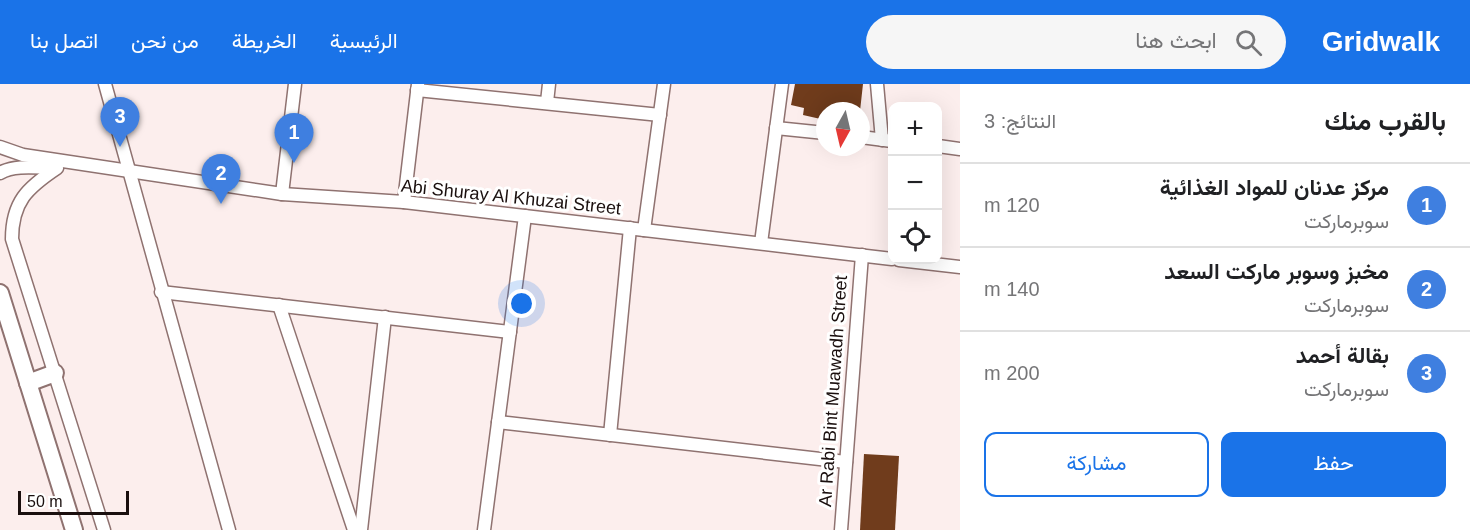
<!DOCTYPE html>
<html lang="ar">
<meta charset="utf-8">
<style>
body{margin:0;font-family:Arial,Vazirmatn,sans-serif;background:#f6f6f6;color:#202124;direction:rtl}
.controls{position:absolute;right:18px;top:18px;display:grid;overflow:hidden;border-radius:12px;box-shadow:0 6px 24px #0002}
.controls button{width:54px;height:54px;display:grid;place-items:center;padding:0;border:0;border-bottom:2px solid #e0e0e0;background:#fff;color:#202124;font:30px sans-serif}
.compass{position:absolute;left:816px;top:18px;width:54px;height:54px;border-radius:50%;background:#fff;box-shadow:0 6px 24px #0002;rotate:188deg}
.scale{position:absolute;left:18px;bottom:15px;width:111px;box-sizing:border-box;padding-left:6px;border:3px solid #1a0f0e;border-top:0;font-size:16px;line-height:21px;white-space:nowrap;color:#1a0f0e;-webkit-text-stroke:4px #fff;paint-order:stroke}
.you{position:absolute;left:522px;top:220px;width:21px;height:21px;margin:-15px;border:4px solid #fff;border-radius:50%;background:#1a73e8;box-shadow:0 0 0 9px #1a73e833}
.badge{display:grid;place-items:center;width:39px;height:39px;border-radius:50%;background:#1a73e8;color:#fff;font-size:20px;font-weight:700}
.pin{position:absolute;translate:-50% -50px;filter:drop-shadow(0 2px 3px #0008)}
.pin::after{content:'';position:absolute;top:32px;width:21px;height:18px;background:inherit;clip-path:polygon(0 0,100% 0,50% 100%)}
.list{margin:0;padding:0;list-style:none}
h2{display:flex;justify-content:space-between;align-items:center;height:78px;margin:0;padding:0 24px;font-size:26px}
h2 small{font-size:20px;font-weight:400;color:#757577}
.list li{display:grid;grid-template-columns:39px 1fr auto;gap:18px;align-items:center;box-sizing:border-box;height:84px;padding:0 24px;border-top:2px solid #e0e0e0}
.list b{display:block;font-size:22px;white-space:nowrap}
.list p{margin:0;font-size:20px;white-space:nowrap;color:#757577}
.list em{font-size:20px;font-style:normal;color:#757577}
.actions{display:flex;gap:12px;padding:18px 24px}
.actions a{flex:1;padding:14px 0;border:2px solid #1a73e8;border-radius:12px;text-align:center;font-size:21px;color:#1a73e8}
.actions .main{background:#1a73e8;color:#fff}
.icon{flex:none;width:33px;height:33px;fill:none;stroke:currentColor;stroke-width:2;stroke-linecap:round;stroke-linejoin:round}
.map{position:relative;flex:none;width:960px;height:446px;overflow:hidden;direction:ltr}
header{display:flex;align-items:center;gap:36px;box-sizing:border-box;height:84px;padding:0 30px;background:#1a73e8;color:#fff}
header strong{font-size:28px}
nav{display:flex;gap:33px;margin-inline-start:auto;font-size:21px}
.search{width:420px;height:54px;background:#f6f6f6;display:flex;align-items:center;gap:15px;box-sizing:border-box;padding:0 21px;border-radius:33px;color:#757577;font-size:22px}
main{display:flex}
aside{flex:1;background:#fff}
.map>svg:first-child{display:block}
.building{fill:#703c1c}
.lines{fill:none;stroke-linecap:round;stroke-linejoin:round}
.street-casing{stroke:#8f7270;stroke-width:15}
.secondary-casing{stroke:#8f7270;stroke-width:20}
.street{stroke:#fff;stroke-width:12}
.secondary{stroke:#fff;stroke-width:16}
.labels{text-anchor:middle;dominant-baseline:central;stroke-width:6;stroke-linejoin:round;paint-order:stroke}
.street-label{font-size:18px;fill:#1a0f0e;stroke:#fff}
</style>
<header>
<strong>Gridwalk</strong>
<div class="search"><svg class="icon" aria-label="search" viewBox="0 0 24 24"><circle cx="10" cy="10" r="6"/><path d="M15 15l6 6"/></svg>ابحث هنا</div>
<nav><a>الرئيسية</a><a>الخريطة</a><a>من نحن</a><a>اتصل بنا</a></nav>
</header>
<main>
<aside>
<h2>بالقرب منك<small>النتائج: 3</small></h2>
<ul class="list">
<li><span class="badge" style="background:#3f7fe0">1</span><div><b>مركز عدنان للمواد الغذائية</b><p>سوبرماركت</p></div><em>120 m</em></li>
<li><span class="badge" style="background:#3f7fe0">2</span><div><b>مخبز وسوبر ماركت السعد</b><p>سوبرماركت</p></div><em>140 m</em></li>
<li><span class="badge" style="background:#3f7fe0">3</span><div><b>بقالة أحمد</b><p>سوبرماركت</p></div><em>200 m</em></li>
</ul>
<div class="actions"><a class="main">حفظ</a><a>مشاركة</a></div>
</aside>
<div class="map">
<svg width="960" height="446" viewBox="0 0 960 446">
<rect width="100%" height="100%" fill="#fceeed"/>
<g class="building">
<polygon points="795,0 863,0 860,27 825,27 825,36 803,31 804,24 791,21"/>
<polygon points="864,370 899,372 895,446 860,446"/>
</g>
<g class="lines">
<defs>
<g id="street">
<polyline points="105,0 229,446"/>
<polyline points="877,0 882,56"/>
<polyline points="417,6 660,31"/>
<polyline points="547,18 549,0"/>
<polyline points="776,44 825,49"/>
<polyline points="861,53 892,57"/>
<polyline points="938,62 960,65"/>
<polyline points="0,63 23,71 282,110 404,118 892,175"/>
<path d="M57,84C27,104 12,118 12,155L104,446"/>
<path d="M0,89C15,80 39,84 56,84"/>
<polyline points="282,110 295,0"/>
<polyline points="404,118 418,0"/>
<polyline points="644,146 664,0"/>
<polyline points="761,159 782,0"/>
<polyline points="899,176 960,183"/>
<polyline points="161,208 510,248"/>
<polyline points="279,221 354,446"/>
<polyline points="498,338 846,378"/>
<polyline points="610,351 630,144"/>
<polyline points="361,446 385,233"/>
<polyline points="484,446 525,132"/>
<polyline points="841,446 862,171"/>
</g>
<g id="secondary">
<polyline points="0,209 74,446"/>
<polyline points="28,299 55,289"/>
</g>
</defs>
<use href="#street" class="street-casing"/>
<use href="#secondary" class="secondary-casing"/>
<use href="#street" class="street"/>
<use href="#secondary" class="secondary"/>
</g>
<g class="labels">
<g class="street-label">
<text transform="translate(511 113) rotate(6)">Abi Shuray Al Khuzai Street</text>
<text transform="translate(833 307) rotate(-86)">Ar Rabi Bint Muawadh Street</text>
</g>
</g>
</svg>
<div class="controls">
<button>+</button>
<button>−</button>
<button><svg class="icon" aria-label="locate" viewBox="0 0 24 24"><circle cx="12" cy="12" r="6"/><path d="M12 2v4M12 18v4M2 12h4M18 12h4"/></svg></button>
</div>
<svg class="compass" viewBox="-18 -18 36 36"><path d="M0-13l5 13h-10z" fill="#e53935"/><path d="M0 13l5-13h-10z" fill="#757577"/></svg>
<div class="scale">50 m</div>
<div class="you"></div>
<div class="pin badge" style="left:294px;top:79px;background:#3f7fe0">1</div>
<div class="pin badge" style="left:221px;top:120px;background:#3f7fe0">2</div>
<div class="pin badge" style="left:120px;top:63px;background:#3f7fe0">3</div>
</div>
</main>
